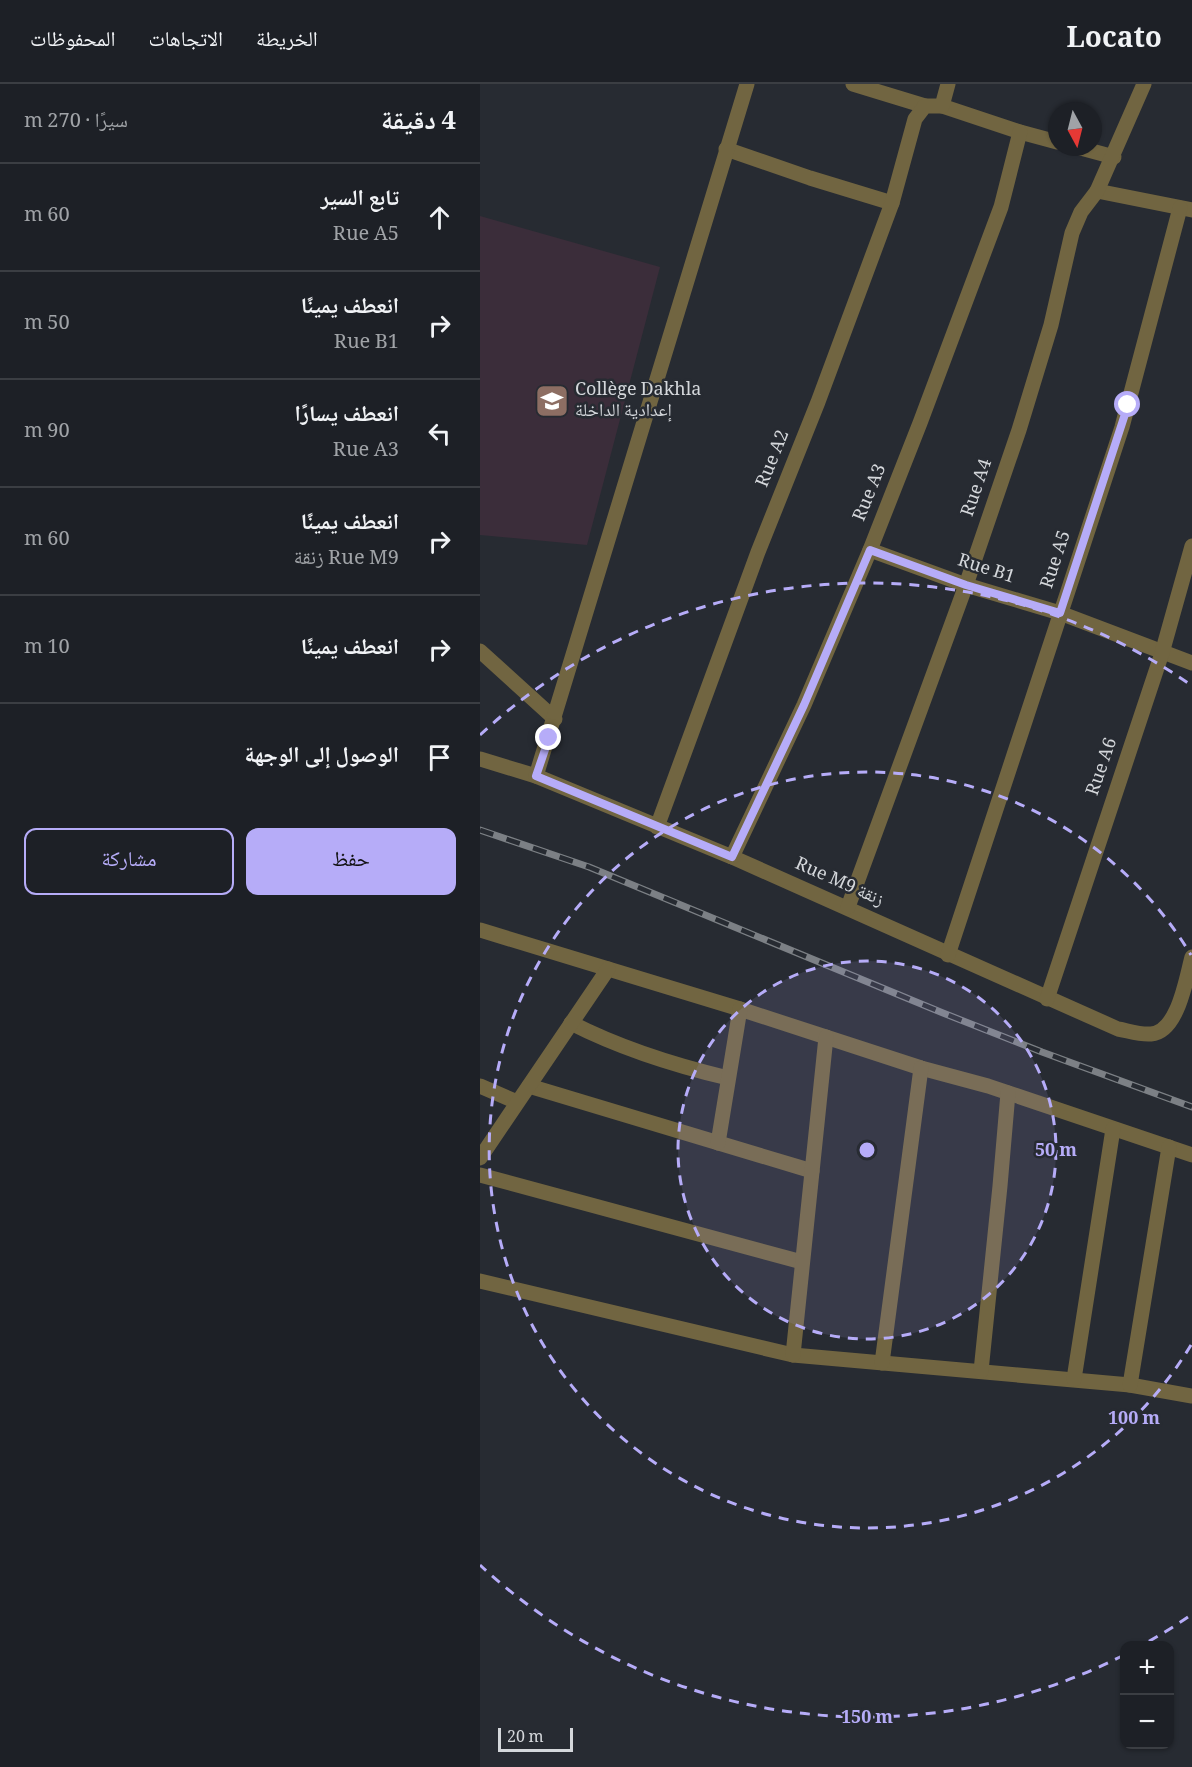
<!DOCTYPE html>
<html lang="ar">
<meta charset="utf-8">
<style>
body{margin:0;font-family:Georgia,"Noto Naskh Arabic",serif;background:#25282e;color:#f1f3f6;direction:rtl}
.controls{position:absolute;right:18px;bottom:18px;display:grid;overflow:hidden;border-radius:12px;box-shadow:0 2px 4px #0004}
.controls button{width:54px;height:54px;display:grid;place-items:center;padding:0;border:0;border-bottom:2px solid #3b3e43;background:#1d2026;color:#f1f3f6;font:30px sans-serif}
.compass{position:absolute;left:568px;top:18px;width:54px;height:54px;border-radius:50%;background:#1d2026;box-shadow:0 2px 4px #0004;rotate:173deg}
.scale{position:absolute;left:18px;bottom:15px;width:75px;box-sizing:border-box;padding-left:6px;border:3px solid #d4d7db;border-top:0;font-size:16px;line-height:21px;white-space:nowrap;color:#d4d7db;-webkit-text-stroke:4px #272b32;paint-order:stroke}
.stop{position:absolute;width:18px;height:18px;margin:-14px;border:4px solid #b6acf8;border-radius:50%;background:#fff}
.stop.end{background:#b6acf8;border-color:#fff;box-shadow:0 2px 6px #0008}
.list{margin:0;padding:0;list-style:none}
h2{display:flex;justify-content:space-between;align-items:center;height:78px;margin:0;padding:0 24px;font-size:26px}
h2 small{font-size:20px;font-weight:400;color:#a0a3a7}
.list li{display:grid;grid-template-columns:39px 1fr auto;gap:18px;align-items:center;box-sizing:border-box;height:108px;padding:0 24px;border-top:2px solid #3b3e43}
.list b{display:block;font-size:22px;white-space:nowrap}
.list p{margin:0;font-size:20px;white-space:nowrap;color:#a0a3a7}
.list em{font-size:20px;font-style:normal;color:#a0a3a7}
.actions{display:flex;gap:12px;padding:18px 24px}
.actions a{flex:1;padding:14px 0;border:2px solid #b6acf8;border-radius:12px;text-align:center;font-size:21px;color:#b6acf8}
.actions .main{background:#b6acf8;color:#111}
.icon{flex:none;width:33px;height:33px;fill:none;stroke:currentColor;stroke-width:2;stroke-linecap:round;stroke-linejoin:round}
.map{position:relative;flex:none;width:712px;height:1683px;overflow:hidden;direction:ltr}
header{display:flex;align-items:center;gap:36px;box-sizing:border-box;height:84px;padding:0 30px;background:#1d2026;border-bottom:2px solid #3b3e43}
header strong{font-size:28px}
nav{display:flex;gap:33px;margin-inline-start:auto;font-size:21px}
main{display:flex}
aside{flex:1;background:#1d2026}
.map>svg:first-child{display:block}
.education{fill:#3b2d3a}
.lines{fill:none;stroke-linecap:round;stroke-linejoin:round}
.pedestrian{stroke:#716541;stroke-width:15}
.minor{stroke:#716541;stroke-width:15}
.rail-casing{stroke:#7c8085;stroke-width:7}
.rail{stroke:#272b32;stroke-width:4.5;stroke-dasharray:14;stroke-linecap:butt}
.route{stroke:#b6acf8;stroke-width:8}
.ring{fill:none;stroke:#b6acf8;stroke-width:3;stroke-dasharray:10 8}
.labels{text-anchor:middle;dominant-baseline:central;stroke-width:5;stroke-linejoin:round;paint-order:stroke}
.poi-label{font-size:18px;fill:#d4d7db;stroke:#272b32;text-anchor:start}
.street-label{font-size:18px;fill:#d4d7db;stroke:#272b32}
.centre{fill:#b6acf8;stroke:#272b32;stroke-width:3}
.ring-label{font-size:18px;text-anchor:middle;font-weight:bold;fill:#b6acf8;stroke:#272b32;stroke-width:5;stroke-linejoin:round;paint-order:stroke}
</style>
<header>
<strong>Locato</strong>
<nav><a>الخريطة</a><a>الاتجاهات</a><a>المحفوظات</a></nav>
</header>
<main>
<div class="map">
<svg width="712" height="1683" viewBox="0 0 712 1683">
<rect width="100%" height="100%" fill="#272b32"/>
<polygon class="education" points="0,132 180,183 107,461 0,451"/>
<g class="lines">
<polyline class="pedestrian" points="373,0 445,22"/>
<g class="minor">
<polyline points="462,22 540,48 577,58"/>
<polyline points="597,63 634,73"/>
<polyline points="246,65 330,94 412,119"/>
<polyline points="617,107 712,126"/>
<polyline points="390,466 486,501 580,529 712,579"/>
<polyline points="0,567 75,635"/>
<path d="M0,675L56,692L252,773L638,945C649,947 660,951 671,950C698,948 706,895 712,873"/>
<polyline points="56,692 267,0"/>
<polyline points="177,743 278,468 338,318 412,119 435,35 445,22 462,22 468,0"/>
<polyline points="252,773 324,621 390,466 440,339 521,123 540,48"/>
<polyline points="368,823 486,501 539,346 571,241 592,149 601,128 617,107 664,0"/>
<polyline points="0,846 260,925 441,984 508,1002 712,1071"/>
<polyline points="468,871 642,343 700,124"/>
<polyline points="567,915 682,569 712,462"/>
<path d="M91,939C142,965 193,981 248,994"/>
<polyline points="0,1002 37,1018"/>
<polyline points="49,1002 332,1087"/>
<polyline points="238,1059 260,925"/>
<polyline points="0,1074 128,885"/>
<polyline points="0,1091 322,1178"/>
<polyline points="0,1197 313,1271 650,1301 712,1312"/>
<polyline points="313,1271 346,953"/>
<polyline points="402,1279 441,984"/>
<polyline points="501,1287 520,1102 528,1009"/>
<polyline points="594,1295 633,1045"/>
<polyline points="650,1301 689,1063"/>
</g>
<defs>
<polyline id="rail" points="0,746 109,783 463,929 562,968 712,1023"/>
</defs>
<use href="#rail" class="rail-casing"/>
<use href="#rail" class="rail"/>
</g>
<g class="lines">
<polyline class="route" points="69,654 56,692 252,773 324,621 390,466 486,501 580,529 648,321"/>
</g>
<circle cx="387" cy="1066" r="189" fill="#b6acf8" fill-opacity=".12"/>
<g class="ring">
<circle cx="387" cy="1066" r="189"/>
<path d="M711 1261A378 378 0 1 1 711 871"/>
<path d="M708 1533A567 567 0 0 1 666 1559M644 1571A567 567 0 0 1 0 1481M0 651A567 567 0 0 1 708 599"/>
</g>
<defs>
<symbol id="school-square" viewBox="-11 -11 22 22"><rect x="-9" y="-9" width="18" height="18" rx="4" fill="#8d6e63" stroke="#272b32"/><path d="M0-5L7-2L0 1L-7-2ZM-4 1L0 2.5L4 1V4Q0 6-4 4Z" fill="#fff"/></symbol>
</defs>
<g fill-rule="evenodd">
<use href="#school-square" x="53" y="298" width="38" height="38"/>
</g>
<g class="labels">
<g class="poi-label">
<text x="95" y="307">Collège Dakhla<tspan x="95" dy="21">إعدادية الداخلة</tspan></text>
</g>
<g class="street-label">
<text transform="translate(294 375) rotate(-68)">Rue A2</text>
<text transform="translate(498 404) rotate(-71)">Rue A4</text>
<text transform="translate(391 409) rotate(-68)">Rue A3</text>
<text transform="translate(577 476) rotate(-72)">Rue A5</text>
<text transform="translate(506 486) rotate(18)">Rue B1</text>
<text transform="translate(623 683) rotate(-71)">Rue A6</text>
<text transform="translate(359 799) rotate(24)">Rue M9 زنقة</text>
</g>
</g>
<circle cx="387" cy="1066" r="9" class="centre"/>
<g class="ring-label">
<text x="576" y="1072">50 m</text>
<text x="654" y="1340">100 m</text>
<text x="387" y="1639">150 m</text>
</g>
</svg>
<div class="controls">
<button>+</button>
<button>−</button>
</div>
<svg class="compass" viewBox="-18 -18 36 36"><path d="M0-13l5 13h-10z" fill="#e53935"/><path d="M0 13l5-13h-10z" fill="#a0a3a7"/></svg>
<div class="scale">20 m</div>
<div class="stop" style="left:648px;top:321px"></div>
<div class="stop end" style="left:69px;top:654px"></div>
</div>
<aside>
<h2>4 دقيقة<small>سيرًا · 270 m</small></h2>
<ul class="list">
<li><svg class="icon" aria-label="ahead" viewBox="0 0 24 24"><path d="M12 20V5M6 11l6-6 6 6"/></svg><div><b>تابع السير</b><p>Rue A5</p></div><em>60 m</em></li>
<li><svg class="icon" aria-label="right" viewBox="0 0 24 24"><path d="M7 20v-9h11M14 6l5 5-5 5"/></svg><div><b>انعطف يمينًا</b><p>Rue B1</p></div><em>50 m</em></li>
<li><svg class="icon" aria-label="left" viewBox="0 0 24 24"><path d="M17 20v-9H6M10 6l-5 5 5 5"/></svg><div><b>انعطف يسارًا</b><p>Rue A3</p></div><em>90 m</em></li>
<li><svg class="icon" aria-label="right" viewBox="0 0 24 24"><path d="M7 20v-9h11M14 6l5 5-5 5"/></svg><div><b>انعطف يمينًا</b><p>Rue M9 زنقة</p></div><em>60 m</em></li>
<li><svg class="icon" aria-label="right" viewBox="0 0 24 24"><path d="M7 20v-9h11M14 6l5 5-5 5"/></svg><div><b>انعطف يمينًا</b></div><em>10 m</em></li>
<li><svg class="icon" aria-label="arrive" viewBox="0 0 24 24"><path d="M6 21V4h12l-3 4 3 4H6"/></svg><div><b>الوصول إلى الوجهة</b></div></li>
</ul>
<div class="actions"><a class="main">حفظ</a><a>مشاركة</a></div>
</aside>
</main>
